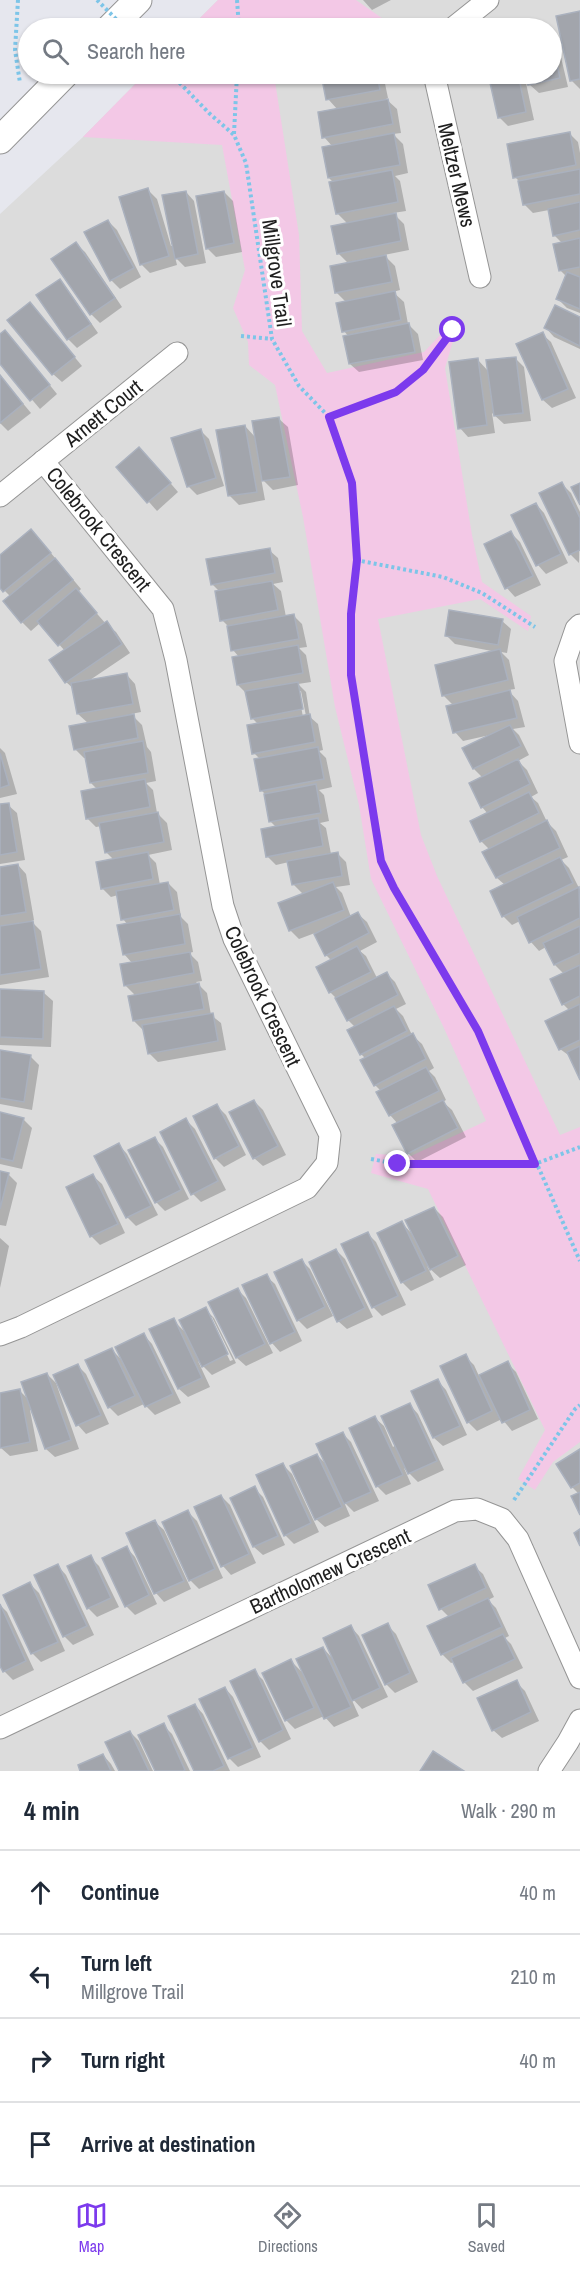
<!DOCTYPE html>
<meta charset="utf-8">
<style>
body{margin:0;font-family:"Archivo Narrow",sans-serif;background:#f6f6f7;color:#1f2937}
.stop{position:absolute;width:18px;height:18px;margin:-14px;border:4px solid #7c3aed;border-radius:50%;background:#fff}
.stop.end{background:#7c3aed;border-color:#fff;box-shadow:0 2px 6px #0008}
.list{margin:0;padding:0;list-style:none}
h2{display:flex;justify-content:space-between;align-items:center;height:78px;margin:0;padding:0 24px;font-size:26px}
h2 small{font-size:20px;font-weight:400;color:#747a83}
.list li{display:grid;grid-template-columns:39px 1fr auto;gap:18px;align-items:center;box-sizing:border-box;height:84px;padding:0 24px;border-top:2px solid #e0e1e3}
.list b{display:block;font-size:22px;white-space:nowrap}
.list p{margin:0;font-size:20px;white-space:nowrap;color:#747a83}
.list em{font-size:20px;font-style:normal;color:#747a83}
.icon{flex:none;width:33px;height:33px;fill:none;stroke:currentColor;stroke-width:2;stroke-linecap:round;stroke-linejoin:round}
.map{position:relative;flex:none;width:580px;height:1771px;overflow:hidden}
.search{position:absolute;background:#fff;box-shadow:0 2px 4px #0004;left:18px;right:18px;top:18px;height:66px;display:flex;align-items:center;gap:15px;box-sizing:border-box;padding:0 21px;border-radius:33px;color:#747a83;font-size:22px}
.sheet{height:414px;background:#fff}
nav{display:flex;justify-content:space-around;align-items:center;box-sizing:border-box;height:84px;border-top:2px solid #e0e1e3;background:#fff;font-size:16px;color:#747a83}
nav a{display:grid;justify-items:center;gap:3px}
nav .on{color:#7c3aed}
.map>svg:first-child{display:block}
.residential{fill:#dcdcdc}
.park{fill:#f3c8e6}
.shadow{fill:#0003;fill-rule:evenodd}
.building{fill:#a2a5ac;stroke:#aab1be;stroke-width:1.5}
.lines{fill:none;stroke-linecap:round;stroke-linejoin:round}
.minor-casing{stroke:#959595;stroke-width:23}
.tertiary-casing{stroke:#959595;stroke-width:29}
.path{stroke:#7dc5e8;stroke-width:4;stroke-dasharray:3 3;stroke-linecap:butt}
.minor{stroke:#fff;stroke-width:21}
.tertiary{stroke:#fff;stroke-width:27}
.path-bridge{stroke:#7dc5e8;stroke-width:4;stroke-dasharray:3 3;stroke-linecap:butt}
.route{stroke:#7c3aed;stroke-width:8}
.labels{text-anchor:middle;dominant-baseline:central;stroke-width:6;stroke-linejoin:round;paint-order:stroke}
.street-label{font-size:21px;fill:#1e1e1e;stroke:#fff}
</style>
<div class="map">
<svg width="580" height="1771" viewBox="0 0 580 1771">
<rect width="100%" height="100%" fill="#e6e7ee"/>
<polygon class="residential" points="218,0 580,0 580,1771 0,1771 0,214 83,137 145,74 552,74 552,28 190,28"/>
<g class="park">
<polygon points="218,0 356,0 396,28 190,28"/>
<polygon points="145,74 278,74 274,75 299,235 302,331 327,373 424,352 446,329 455,334 445,368 472,535 482,582 531,616 528,631 480,599 378,619 421,835 437,876 560,1135 580,1127 580,1442 553,1462 535,1490 518,1479 545,1430 428,1189 371,1173 376,1154 411,1156 486,1121 443,1026 371,879 359,805 335,707 303,517 275,385 249,365 248,342 233,308 245,270 222,145 83,137"/>
</g>
<g class="shadow">
<polygon points="363,0 391,0 372,10"/>
<polygon points="580,12 580,89 571,80"/>
<polygon points="552,31 556,36 568,87 539,93 530,85 527,74 552,74"/>
<polygon points="323,74 383,74 388,98 386,99 397,109 401,133 393,134 403,144 408,173 395,176 400,181 406,211 393,213 404,224 409,250 384,255 395,266 400,290 393,292 404,302 408,324 418,334 423,360 359,372 350,364 349,337 344,331 346,302 336,292 349,264 338,253 348,224 337,213 334,183 329,178 333,147 324,137 338,110 328,99"/>
<polygon points="489,74 524,74 534,120 508,126 499,117"/>
<polygon points="569,133 578,142 580,153 580,313 567,308 558,299 567,277 560,270 562,243 554,235 549,210 533,213 524,204 520,182 515,177"/>
<polygon points="148,190 157,199 171,246 174,246 186,192 194,201 206,263 185,267 175,257 177,265 150,273 141,264"/>
<polygon points="224,192 233,201 242,252 216,257 207,248"/>
<polygon points="108,221 117,230 141,277 120,289 111,280"/>
<polygon points="76,244 85,252 122,307 100,323 91,314 53,260"/>
<polygon points="60,281 68,290 98,333 77,348 68,339"/>
<polygon points="38,313 82,366 62,382 53,374"/>
<polygon points="580,319 580,349 554,337 546,328"/>
<polygon points="542,334 551,342 576,398 552,408 543,400 518,344"/>
<polygon points="0,336 14,341 57,394 40,409 0,362"/>
<polygon points="515,358 524,367 531,421 504,424 492,413 495,433 468,437 460,428 478,360 489,372"/>
<polygon points="0,376 31,413 8,431 0,423"/>
<polygon points="279,419 288,427 298,485 273,490 261,478 265,500 239,505 230,496 245,426 256,438"/>
<polygon points="200,430 209,439 224,486 197,495 188,486"/>
<polygon points="148,457 178,492 157,511 118,467"/>
<polygon points="562,484 571,493 580,512 579,563 570,554"/>
<polygon points="536,504 544,513 568,563 546,574 538,565"/>
<polygon points="511,533 520,542 541,585 515,597 507,588"/>
<polygon points="40,540 81,589 78,592 106,624 116,632 130,653 87,682 127,675 135,684 141,712 131,714 142,725 147,747 151,752 156,781 146,783 153,790 157,813 167,823 172,850 148,855 156,863 160,885 168,883 177,892 181,917 188,924 193,952 189,953 198,962 202,981 196,982 207,993 211,1015 221,1023 226,1050 158,1062 149,1053 143,1030 134,1021 136,996 125,985 133,964 124,954 128,925 123,919 118,895 111,897 102,888 114,860 106,852 102,826 96,827 87,818 98,790 91,783 87,758 84,758 75,749 89,724 78,714 74,689 66,682 65,651 40,623 31,631 22,622 5,602 11,597 0,586 0,557"/>
<path d="M269,550L278,558L283,582L273,584L281,591L286,617L293,615L302,624L307,647L299,648L306,655L311,682L298,684L306,692L310,717L318,724L323,750L319,751L326,758L332,787L319,790L324,795L329,821L320,823L326,828L331,854L337,853L346,862L350,885L336,887L342,893L351,917L358,914L367,922L377,942L360,951L366,956L377,978L387,974L395,982L406,1004L396,1009L403,1016L412,1035L422,1044L434,1068L429,1071L435,1077L446,1100L443,1102L452,1110L466,1137L417,1162L408,1153L398,1124L390,1115L381,1091L375,1085L366,1059L361,1054L355,1027L348,1020L337,999L330,992L331,960L326,955L315,933L299,939L290,930L304,895L293,884L289,862L276,865L267,856L276,827L270,821L265,794L261,790L260,759L254,753L258,724L252,718L247,694L238,685L234,658L239,657L233,650L228,626L222,620L220,592L212,584ZM298,691H301L306,716L303,717Z"/>
<polygon points="502,621 511,629 507,653 501,652 509,660 515,689 508,690 518,701 525,727 513,729 519,735 529,755 518,761 527,770 538,793 531,797 538,803 547,822 556,831 568,857 561,860 569,868 580,890 580,1077 571,1057 560,1049 570,1011 563,1004 564,974 555,965 546,947 539,951 531,942 520,921 512,925 503,916 505,885 497,878 485,852 490,850 481,841 488,814 482,807 483,778 474,769 464,749 490,735 463,741 455,732 453,705 443,695 497,652 455,644 446,635"/>
<polygon points="0,748 5,753 17,794 0,798"/>
<polygon points="8,805 17,813 25,860 0,864 0,806"/>
<polygon points="18,865 26,874 34,920 31,921 41,931 49,977 0,985 0,868"/>
<polygon points="0,991 44,993 53,1001 51,1047 0,1045"/>
<polygon points="0,1051 30,1056 39,1065 32,1110 0,1104"/>
<polygon points="254,1101 263,1110 286,1155 263,1166 254,1158"/>
<polygon points="217,1106 226,1115 246,1155 224,1167 215,1158"/>
<polygon points="0,1113 23,1119 32,1128 22,1169 0,1164"/>
<polygon points="186,1120 195,1129 226,1190 201,1202 193,1194"/>
<polygon points="155,1139 163,1147 189,1199 165,1211 156,1202"/>
<polygon points="119,1145 127,1154 158,1215 136,1226 127,1217"/>
<polygon points="0,1172 8,1174 17,1183 6,1226 0,1225"/>
<polygon points="93,1176 102,1184 125,1233 100,1245 92,1237 68,1188"/>
<polygon points="434,1208 443,1217 466,1265 440,1278 427,1266 434,1280 411,1291 402,1282 402,1223 414,1236"/>
<polygon points="367,1233 376,1242 406,1305 382,1316 373,1307 343,1245"/>
<polygon points="0,1238 9,1246 0,1288"/>
<polygon points="336,1250 345,1259 373,1317 347,1329 338,1321"/>
<polygon points="302,1261 310,1269 333,1316 307,1329 298,1320"/>
<polygon points="266,1276 275,1284 302,1341 280,1352 272,1343 244,1286"/>
<polygon points="237,1289 246,1298 273,1353 246,1366 237,1358"/>
<path d="M205,1309L214,1318L236,1363L212,1375L198,1361L210,1387L188,1397L179,1389L151,1330L173,1320L186,1333ZM209,1317H212L233,1360L230,1361Z"/>
<polygon points="144,1335 152,1344 181,1403 155,1415 144,1404 118,1416 110,1408 87,1361 111,1349 124,1362"/>
<polygon points="465,1356 474,1365 479,1376 507,1363 516,1372 538,1419 512,1431 502,1419 477,1431 468,1422"/>
<polygon points="78,1366 86,1374 109,1424 86,1434 78,1425 55,1376"/>
<polygon points="47,1374 56,1383 79,1449 55,1457 46,1449 32,1409 30,1410 38,1451 10,1456 1,1448 0,1441 0,1394 20,1391 29,1400"/>
<polygon points="438,1381 446,1390 467,1435 443,1446 434,1438 413,1392"/>
<polygon points="410,1405 418,1414 444,1470 418,1482 404,1468 411,1484 386,1495 377,1486 351,1429 375,1418 384,1426 393,1447 396,1445"/>
<polygon points="343,1434 351,1442 379,1501 354,1512 344,1502 350,1516 325,1527 316,1519 317,1455 328,1466"/>
<polygon points="580,1451 580,1511 579,1494 572,1487"/>
<polygon points="283,1465 292,1474 319,1532 294,1544 285,1535"/>
<polygon points="254,1488 263,1497 285,1545 263,1555 254,1547 232,1498"/>
<polygon points="221,1496 230,1505 256,1563 231,1575 223,1566"/>
<polygon points="188,1512 197,1521 223,1578 199,1589 190,1580"/>
<polygon points="155,1522 164,1530 191,1589 164,1602 156,1593"/>
<polygon points="127,1548 135,1557 157,1604 135,1615 126,1606"/>
<polygon points="90,1557 99,1566 119,1607 97,1617 88,1608"/>
<polygon points="58,1566 66,1575 94,1635 73,1645 64,1636"/>
<polygon points="474,1566 483,1574 494,1597 488,1600 496,1608 509,1636 505,1638 511,1644 523,1668 473,1691 464,1682 454,1662 451,1663 442,1654 429,1626 449,1617 441,1609"/>
<polygon points="30,1584 39,1593 65,1651 41,1662 32,1653"/>
<polygon points="0,1605 7,1612 34,1670 13,1680 4,1671 0,1662"/>
<polygon points="387,1625 396,1634 418,1682 395,1693 386,1684"/>
<polygon points="351,1627 359,1636 388,1697 362,1709 350,1696 359,1716 334,1727 324,1716 295,1729 286,1720 291,1661 304,1674 323,1648 335,1661"/>
<polygon points="254,1671 263,1680 291,1739 269,1750 260,1741"/>
<polygon points="516,1682 525,1691 539,1721 502,1738 493,1730"/>
<polygon points="225,1688 233,1697 261,1757 238,1767 229,1758"/>
<polygon points="195,1705 203,1714 230,1771 196,1771"/>
<polygon points="163,1725 172,1734 190,1771 157,1771"/>
<polygon points="130,1732 139,1741 153,1771 121,1771"/>
<polygon points="103,1755 111,1764 115,1771 82,1771"/>
</g>
<g class="building">
<polygon points="580,11 580,79 570,81 556,16"/>
<polygon points="552,41 560,78 528,85 526,74 552,74"/>
<polygon points="321,74 377,74 380,90 326,100"/>
<polygon points="488,74 518,74 526,112 498,118"/>
<polygon points="388,99 393,124 322,138 318,112"/>
<polygon points="570,132 576,165 513,178 507,144"/>
<polygon points="394,133 400,165 328,178 322,147"/>
<polygon points="580,169 580,194 523,205 518,181"/>
<polygon points="392,170 398,202 336,214 329,182"/>
<polygon points="148,188 169,256 140,265 119,197"/>
<polygon points="186,191 198,254 175,259 162,195"/>
<polygon points="224,191 234,243 206,249 196,196"/>
<polygon points="580,202 580,230 553,236 548,209"/>
<polygon points="396,213 401,241 337,254 331,226"/>
<polygon points="108,220 134,268 110,281 84,232"/>
<polygon points="580,238 580,267 559,271 553,244"/>
<polygon points="76,242 115,298 90,315 51,259"/>
<polygon points="386,255 392,282 335,293 330,266"/>
<polygon points="567,272 580,277 580,309 556,299"/>
<polygon points="60,279 91,324 67,340 36,295"/>
<polygon points="395,291 401,320 342,332 336,303"/>
<polygon points="30,302 75,357 52,375 7,320"/>
<polygon points="555,305 580,317 580,346 544,328"/>
<polygon points="409,323 415,352 349,364 343,336"/>
<polygon points="5,330 50,385 30,401 0,364 0,334"/>
<polygon points="543,332 568,389 542,400 516,344"/>
<polygon points="516,357 523,413 494,416 486,360"/>
<polygon points="478,358 487,425 458,429 449,362"/>
<polygon points="0,375 23,404 0,423"/>
<polygon points="279,417 290,477 262,481 252,421"/>
<polygon points="245,425 257,492 228,496 216,430"/>
<polygon points="201,429 216,478 187,487 171,438"/>
<polygon points="139,447 171,483 147,503 116,467"/>
<polygon points="562,482 580,518 580,550 569,555 539,493"/>
<polygon points="580,483 580,505 571,487"/>
<polygon points="536,503 561,554 536,566 511,515"/>
<polygon points="31,529 51,553 3,592 0,588 0,555"/>
<polygon points="511,531 533,576 505,589 484,544"/>
<polygon points="270,548 275,573 211,585 206,559"/>
<polygon points="55,558 73,580 21,623 3,601"/>
<polygon points="272,581 278,610 220,621 215,591"/>
<polygon points="76,588 97,613 58,646 37,621"/>
<polygon points="449,610 503,619 498,645 445,636"/>
<polygon points="294,614 299,639 231,651 227,626"/>
<polygon points="107,621 122,644 65,683 49,660"/>
<polygon points="298,645 303,673 237,685 232,657"/>
<polygon points="500,649 508,680 442,696 435,665"/>
<polygon points="127,673 133,704 77,714 71,683"/>
<polygon points="298,682 303,709 251,719 245,691"/>
<polygon points="510,690 517,718 453,733 446,706"/>
<polygon points="134,714 138,738 74,750 69,726"/>
<polygon points="310,714 315,742 252,754 247,725"/>
<polygon points="510,725 521,746 473,769 462,748"/>
<polygon points="143,741 148,773 90,783 84,752"/>
<polygon points="318,747 324,779 260,791 254,759"/>
<polygon points="0,753 9,785 0,788"/>
<polygon points="518,759 530,784 481,808 469,783"/>
<polygon points="145,779 150,807 86,819 81,791"/>
<polygon points="316,784 321,813 269,822 264,794"/>
<polygon points="529,792 539,813 480,842 470,821"/>
<polygon points="9,803 17,852 0,855 0,804"/>
<polygon points="158,812 164,842 105,853 99,823"/>
<polygon points="318,818 323,846 266,857 261,829"/>
<polygon points="547,820 560,848 496,878 482,852"/>
<polygon points="148,852 153,879 101,889 96,862"/>
<polygon points="338,852 342,876 292,885 287,861"/>
<polygon points="560,857 573,883 502,917 490,891"/>
<polygon points="18,864 26,912 0,916 0,867"/>
<polygon points="168,882 174,910 121,920 116,891"/>
<polygon points="333,882 344,910 289,931 278,903"/>
<polygon points="579,887 580,918 529,943 517,917"/>
<polygon points="358,912 369,933 325,956 314,934"/>
<polygon points="180,914 185,944 123,955 117,925"/>
<polygon points="33,921 41,969 0,975 0,926"/>
<polygon points="580,926 580,953 554,965 543,943"/>
<polygon points="357,946 371,972 329,993 316,967"/>
<polygon points="190,952 194,973 124,986 120,964"/>
<polygon points="580,965 580,996 562,1005 550,979"/>
<polygon points="387,972 398,995 347,1021 335,998"/>
<polygon points="199,983 204,1009 133,1021 128,996"/>
<polygon points="0,989 44,991 43,1039 0,1037"/>
<polygon points="580,1004 580,1040 559,1050 545,1021"/>
<polygon points="394,1006 407,1031 360,1055 347,1030"/>
<polygon points="213,1013 218,1041 148,1054 142,1025"/>
<polygon points="413,1033 426,1059 374,1086 360,1060"/>
<polygon points="580,1046 580,1080 567,1052"/>
<polygon points="0,1050 31,1055 24,1102 0,1098"/>
<polygon points="426,1067 439,1091 389,1116 376,1092"/>
<polygon points="254,1100 278,1146 253,1159 229,1112"/>
<polygon points="443,1100 458,1128 407,1154 392,1125"/>
<polygon points="217,1104 239,1146 214,1159 193,1116"/>
<polygon points="0,1112 24,1118 13,1161 0,1158"/>
<polygon points="186,1118 218,1181 191,1195 160,1132"/>
<polygon points="155,1137 181,1190 155,1203 128,1150"/>
<polygon points="119,1143 151,1206 126,1218 94,1156"/>
<polygon points="0,1171 9,1173 0,1209"/>
<polygon points="93,1174 118,1224 90,1237 66,1187"/>
<polygon points="434,1207 458,1256 430,1270 405,1220"/>
<polygon points="402,1221 426,1271 401,1283 377,1233"/>
<polygon points="368,1232 398,1296 372,1308 341,1244"/>
<polygon points="336,1249 365,1308 337,1322 309,1262"/>
<polygon points="302,1259 325,1307 297,1321 274,1272"/>
<polygon points="267,1274 295,1332 270,1344 242,1285"/>
<polygon points="238,1288 265,1344 236,1358 208,1302"/>
<polygon points="206,1307 228,1354 202,1367 179,1320"/>
<polygon points="174,1318 202,1378 178,1389 149,1329"/>
<polygon points="144,1333 173,1394 145,1407 115,1347"/>
<polygon points="112,1348 135,1396 108,1408 85,1360"/>
<polygon points="466,1354 492,1411 467,1423 440,1366"/>
<polygon points="508,1361 530,1410 502,1423 479,1375"/>
<polygon points="78,1364 101,1415 76,1426 53,1375"/>
<polygon points="47,1373 71,1440 45,1449 21,1382"/>
<polygon points="438,1379 460,1426 433,1438 411,1391"/>
<polygon points="20,1389 30,1442 0,1448 0,1393"/>
<polygon points="410,1403 437,1461 408,1474 381,1416"/>
<polygon points="375,1416 403,1475 376,1487 349,1428"/>
<polygon points="343,1432 371,1492 344,1504 316,1444"/>
<polygon points="580,1449 580,1483 571,1488 556,1464"/>
<polygon points="317,1454 342,1507 315,1520 290,1466"/>
<polygon points="283,1463 311,1523 284,1536 256,1475"/>
<polygon points="255,1486 278,1536 253,1547 230,1498"/>
<polygon points="580,1492 580,1515 571,1496"/>
<polygon points="221,1495 249,1554 221,1567 194,1507"/>
<polygon points="188,1510 215,1569 189,1581 162,1522"/>
<polygon points="155,1520 184,1581 154,1594 126,1533"/>
<polygon points="580,1529 580,1546 574,1533"/>
<polygon points="127,1546 149,1595 125,1607 102,1558"/>
<polygon points="91,1555 111,1598 87,1609 67,1566"/>
<polygon points="58,1564 87,1626 63,1637 34,1575"/>
<polygon points="475,1564 486,1588 439,1610 428,1585"/>
<polygon points="30,1582 58,1642 31,1654 3,1595"/>
<polygon points="488,1598 502,1627 441,1655 427,1626"/>
<polygon points="0,1604 26,1661 3,1672 0,1666"/>
<polygon points="388,1623 410,1673 385,1685 362,1635"/>
<polygon points="351,1625 380,1688 352,1701 323,1638"/>
<polygon points="503,1634 515,1659 463,1683 451,1658"/>
<polygon points="323,1647 351,1707 324,1719 296,1659"/>
<polygon points="291,1659 314,1708 285,1721 262,1673"/>
<polygon points="255,1669 283,1730 259,1742 230,1681"/>
<polygon points="517,1680 531,1712 492,1731 477,1698"/>
<polygon points="225,1687 253,1748 228,1759 199,1699"/>
<polygon points="195,1704 224,1766 213,1771 194,1771 168,1716"/>
<polygon points="164,1723 185,1770 183,1771 155,1771 138,1735"/>
<polygon points="130,1731 149,1771 119,1771 105,1742"/>
<polygon points="433,1751 464,1771 420,1771"/>
<polygon points="103,1754 111,1771 80,1771 78,1765"/>
</g>
<g class="lines">
<defs>
<g id="minor">
<polyline points="453,28 488,0"/>
<polyline points="434,74 480,277"/>
<polyline points="0,496 177,353"/>
<polyline points="580,625 576,629 565,661 580,743"/>
<polyline points="0,1335 21,1327 307,1188 327,1163 330,1135 234,939 223,906 176,660 163,609 43,461"/>
<polyline points="0,1728 455,1511 477,1509 502,1519 518,1539 580,1678"/>
<polyline points="549,1771 568,1742 580,1720"/>
</g>
<g id="tertiary">
<polyline points="110,28 138,0"/>
<polyline points="0,140 65,74"/>
</g>
</defs>
<use href="#minor" class="minor-casing"/>
<use href="#tertiary" class="tertiary-casing"/>
<g class="path">
<polyline points="18,0 15,50 20,83"/>
<polyline points="237,0 239,28"/>
<polyline points="239,24 270,28"/>
<polyline points="171,74 209,113 234,135 246,163 272,339 299,386 329,417 352,483 356,560 351,614 351,675 381,861 394,889 478,1031 580,1261"/>
<polyline points="234,134 237,74"/>
<polyline points="241,336 272,339"/>
<polyline points="329,417 396,392 423,370 453,330"/>
<polyline points="356,560 443,577 482,593 535,627"/>
<polyline points="371,1159 398,1164 535,1164 580,1147"/>
<polyline points="514,1500 575,1409 580,1405"/>
</g>
<use href="#minor" class="minor"/>
<use href="#tertiary" class="tertiary"/>
<polyline class="path-bridge" points="97,0 125,28"/>
</g>
<g class="lines">
<polyline class="route" points="398,1164 535,1164 478,1031 394,888 381,861 351,675 351,614 357,560 352,483 329,417 396,392 423,370 453,330"/>
</g>
<g class="labels">
<g class="street-label">
<text transform="translate(457 175) rotate(77)">Meltzer Mews</text>
<text transform="translate(277 273) rotate(82)">Millgrove Trail</text>
<text transform="translate(103 413) rotate(-39)">Arnett Court</text>
<text transform="translate(99 529) rotate(51)">Colebrook Crescent</text>
<text transform="translate(263 996) rotate(65)">Colebrook Crescent</text>
<text transform="translate(330 1571) rotate(-25)">Bartholomew Crescent</text>
</g>
</g>
</svg>
<div class="stop" style="left:453px;top:330px"></div>
<div class="stop end" style="left:398px;top:1164px"></div>
<div class="search"><svg class="icon" aria-label="search" viewBox="0 0 24 24"><circle cx="10" cy="10" r="6"/><path d="M15 15l6 6"/></svg>Search here</div>
</div>
<section class="sheet">
<h2>4 min<small>Walk · 290 m</small></h2>
<ul class="list">
<li><svg class="icon" aria-label="ahead" viewBox="0 0 24 24"><path d="M12 20V5M6 11l6-6 6 6"/></svg><div><b>Continue</b></div><em>40 m</em></li>
<li><svg class="icon" aria-label="left" viewBox="0 0 24 24"><path d="M17 20v-9H6M10 6l-5 5 5 5"/></svg><div><b>Turn left</b><p>Millgrove Trail</p></div><em>210 m</em></li>
<li><svg class="icon" aria-label="right" viewBox="0 0 24 24"><path d="M7 20v-9h11M14 6l5 5-5 5"/></svg><div><b>Turn right</b></div><em>40 m</em></li>
<li><svg class="icon" aria-label="arrive" viewBox="0 0 24 24"><path d="M6 21V4h12l-3 4 3 4H6"/></svg><div><b>Arrive at destination</b></div></li>
</ul>
</section>
<nav>
<a class="on"><svg class="icon" aria-label="map" viewBox="0 0 24 24"><path d="M3 6l6-2 6 2 6-2v14l-6 2-6-2-6 2zM9 4v14M15 6v14"/></svg>Map</a>
<a><svg class="icon" aria-label="directions" viewBox="0 0 24 24"><path d="M12 3l9 9-9 9-9-9zM9 14v-3h6M13 9l2 2-2 2"/></svg>Directions</a>
<a><svg class="icon" aria-label="saved" viewBox="0 0 24 24"><path d="M7 4h10v16l-5-4-5 4z"/></svg>Saved</a>
</nav>
